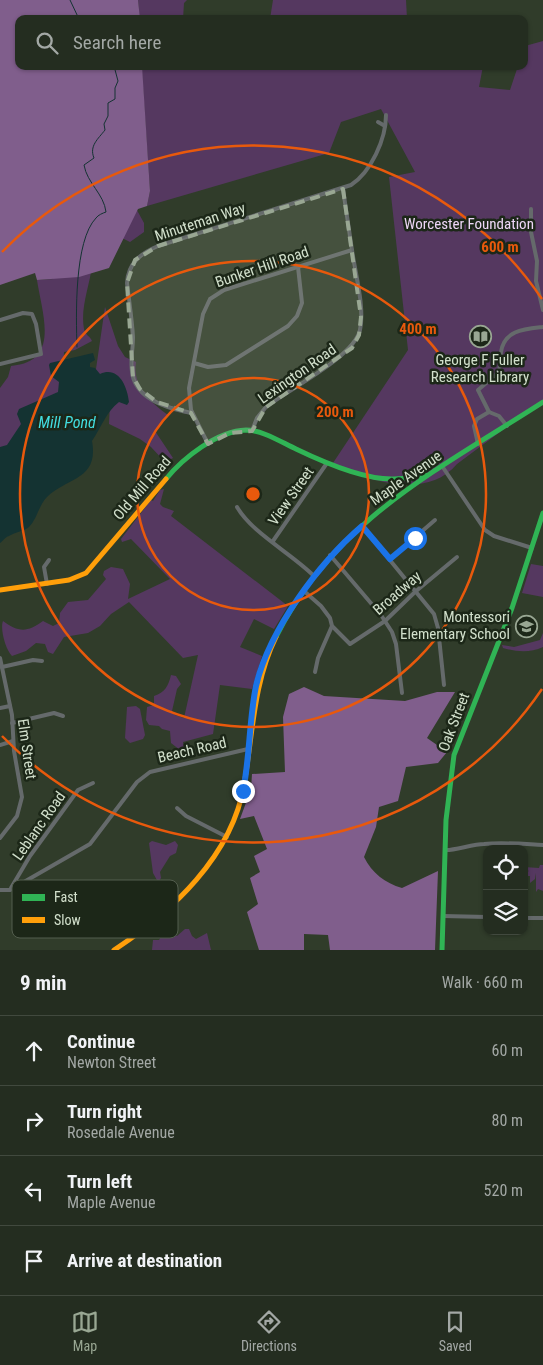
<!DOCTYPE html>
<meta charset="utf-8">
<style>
body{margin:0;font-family:"Roboto Condensed",sans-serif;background:#30392d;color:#f1f3f6}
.controls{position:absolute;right:15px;bottom:15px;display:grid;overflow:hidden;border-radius:10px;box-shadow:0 1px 4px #0004}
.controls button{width:45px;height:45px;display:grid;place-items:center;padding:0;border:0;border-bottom:1px solid #41493e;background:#242d20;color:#f1f3f6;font:25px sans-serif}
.stop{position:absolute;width:15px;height:15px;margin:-11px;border:4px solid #1a73e8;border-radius:50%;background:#fff}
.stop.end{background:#1a73e8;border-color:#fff;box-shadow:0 1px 5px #0008}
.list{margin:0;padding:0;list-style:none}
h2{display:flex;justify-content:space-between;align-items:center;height:65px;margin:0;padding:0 20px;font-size:21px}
h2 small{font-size:16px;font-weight:400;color:#a3a8a5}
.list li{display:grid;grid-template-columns:32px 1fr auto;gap:15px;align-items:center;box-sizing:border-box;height:70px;padding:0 20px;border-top:1px solid #41493e}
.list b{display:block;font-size:19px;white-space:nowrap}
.list p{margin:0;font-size:16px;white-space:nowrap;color:#a3a8a5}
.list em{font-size:16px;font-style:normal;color:#a3a8a5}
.icon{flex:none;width:28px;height:28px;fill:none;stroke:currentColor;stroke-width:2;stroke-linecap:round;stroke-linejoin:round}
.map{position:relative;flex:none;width:543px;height:950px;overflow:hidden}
.search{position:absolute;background:#242d20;box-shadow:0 1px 4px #0004;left:15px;right:15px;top:15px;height:55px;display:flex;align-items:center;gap:12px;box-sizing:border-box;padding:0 18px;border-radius:10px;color:#a3a8a5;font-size:19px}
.sheet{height:345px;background:#242d20}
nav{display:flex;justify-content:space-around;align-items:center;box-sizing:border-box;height:70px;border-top:1px solid #41493e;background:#242d20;font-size:14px;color:#a3a8a5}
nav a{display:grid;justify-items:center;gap:2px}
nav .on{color:#99a793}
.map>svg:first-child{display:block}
.green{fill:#553860}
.forest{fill:#805e8c}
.water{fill:#143332}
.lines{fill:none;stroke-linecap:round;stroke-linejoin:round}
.stream{stroke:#143332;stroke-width:1}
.street{stroke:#656a6b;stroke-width:4}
.fast{stroke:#30b455;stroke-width:5}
.slow{stroke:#ff9f0a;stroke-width:5}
.route{stroke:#1a73e8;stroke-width:6}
.marked{fill:#99a793;fill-opacity:0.2;stroke:#99a793;stroke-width:4;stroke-dasharray:10 6;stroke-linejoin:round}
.ring{fill:none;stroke:#e8590c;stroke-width:2.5}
.labels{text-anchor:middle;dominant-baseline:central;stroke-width:5;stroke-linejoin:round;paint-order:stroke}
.street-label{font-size:15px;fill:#d2e0cc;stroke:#1c2718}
.park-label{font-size:15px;fill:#edd6f6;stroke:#1c2718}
.poi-label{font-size:15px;fill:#d2e0cc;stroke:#1c2718}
.water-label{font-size:16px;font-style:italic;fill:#42dee0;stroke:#1c2718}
.key{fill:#1c2718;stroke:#535e4e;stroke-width:1}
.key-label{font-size:14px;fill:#d2e0cc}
.centre{fill:#e8590c;stroke:#1c2718;stroke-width:2.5}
.ring-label{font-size:15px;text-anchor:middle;font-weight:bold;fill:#e8590c;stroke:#1c2718;stroke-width:5;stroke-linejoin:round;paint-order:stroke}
</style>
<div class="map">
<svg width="543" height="950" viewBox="0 0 543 950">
<rect width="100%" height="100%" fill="#303c2a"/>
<g class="green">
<polygon points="138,0 187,0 184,3 183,19 94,19 139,11"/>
<polygon points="273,0 406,0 407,19 270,19"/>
<path d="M543,41V400L457,464C426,501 368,479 331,466L408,350L389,177L415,172L381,109L341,122L329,153L147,206L150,191L142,73L132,201L144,223V232L130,242L122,238L92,265C90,285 80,308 84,329C85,335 90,336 92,341L75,350L64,352L62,391L36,432L42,447L0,459V388L8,377L11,366C61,362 42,314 37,280L53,279L70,66H244L263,70L264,66H483L479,87L510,90L518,66H524L525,46Z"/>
<path d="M105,307L118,346L125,357L136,362C132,386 150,402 168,415L155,431L173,458L165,462L151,447L140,439L109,424L111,382L93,373L96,369Z"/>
<path d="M164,489L160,504L163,507L174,511L171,516L288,606L274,629L254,619L240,647L262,656L252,689L220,685L213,734L183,742L184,748L180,750L171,743L170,731L162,729L159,726L149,725L146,720L147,707L154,705V696C165,692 168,687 171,675L176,676L181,684L177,689L172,711L175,715L184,718L198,655L183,658L129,602L111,614L100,626L88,633L64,637L53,654L48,652L45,644L36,643L26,651L12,656C5,649 0,628 3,621C18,632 27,633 43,621L53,626L59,623L60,613L68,602L88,600L106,579L103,575L104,571L111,567L123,569L130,584L128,599L170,579L131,539L122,542L121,539L151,500L153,501L160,490Z"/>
<polygon points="531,564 543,566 543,597 522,593"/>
<path d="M543,633V647C530,653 517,652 503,648L502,645L514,647L540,640Z"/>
<polygon points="136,706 140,709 145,735 143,739 130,743 125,738 127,707"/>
<polygon points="152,841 166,845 175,841 178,845 176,853 170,856 160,872 161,878 158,882 153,873 149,843"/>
<polygon points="540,865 543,865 543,891 538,889 536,892 536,873 535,879 530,883 530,876 524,876 524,873 529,871 524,869 524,867 539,868"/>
<polygon points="185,929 189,929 192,936 196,939 207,933 211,950 152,950 153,940 159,940 162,935 169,932 177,936"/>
</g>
<g class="forest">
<polygon points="0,0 138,0 140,19 19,19 19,66 142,66 150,191 147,206 138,209 109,268 79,277 37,280 35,273 0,285"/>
<path d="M304,687L324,696L405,701L437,692H455L427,738L447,752L438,763L406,767L398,801L379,807L376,827L364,857C372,873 385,883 402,888L438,871L435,950H330L328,935L304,934V950H259L247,912L258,904L250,878L260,872L254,856L267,849L254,816L240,819L251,789L252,774L285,772L283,717L289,694Z"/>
</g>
<path class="water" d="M93,353L95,360L90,363V367L95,368L100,374C118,366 127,385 129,402L127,405L119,402C106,412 101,428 92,441C99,480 68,477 47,497C39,505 37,519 29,527C25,531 15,532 9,536C5,537 3,541 0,543V447L7,445L21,424L17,414L19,409L58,392L59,382L51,376L49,365L50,363Z"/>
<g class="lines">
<g class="stream">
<polyline points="70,0 79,19"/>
<path d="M77,347C76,316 74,241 96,218C98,215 103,213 106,212C104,194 87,183 84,165L94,158C89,146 98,139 105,130L104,124L108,116V103L115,99V88L118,81L114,66"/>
</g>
<g class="street">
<polyline points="378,122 385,126"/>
<polyline points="531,209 531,232 537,261 536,281 543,310"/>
<polyline points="0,320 23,313 32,314 36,324 41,354 0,364"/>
<polyline points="194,363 208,367 226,365 288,326 297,316 302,303 298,267"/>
<path d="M192,413C169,409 135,399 132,372C130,361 133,349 133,337C132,319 129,301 127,283C128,263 141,253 158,246L351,185C371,172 386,139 386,115"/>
<path d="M507,426L499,416L489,412L478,390L498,373C501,366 500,360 501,352C504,330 525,329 543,327"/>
<path d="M252,431L257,418L266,407C289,389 354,357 360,330C365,308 355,272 352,250"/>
<polyline points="208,444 191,410 189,388 203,314 210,299 224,290 352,250 343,189"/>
<polyline points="478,444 474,426 477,419 489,412"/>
<polyline points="442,466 485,530 494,536 532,548"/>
<path d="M237,507C252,533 291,553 314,576"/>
<polyline points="362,526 434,614 438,628 444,685"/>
<polyline points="273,541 327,463"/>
<polyline points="330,555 381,615 392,632 396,644 402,693"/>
<polyline points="390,559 435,520"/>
<polyline points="47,584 44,567 49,560"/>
<polyline points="304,591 321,606 330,618 332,626 350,644 385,621 415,592 457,557"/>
<polyline points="0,658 12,715 14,751 22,797 17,816 0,838"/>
<polyline points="2,667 33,660 42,661"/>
<polyline points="315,672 318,658 332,626"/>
<polyline points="0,708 10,706"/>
<polyline points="12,723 54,713 63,716"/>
<polyline points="0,745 13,741"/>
<polyline points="177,808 186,816 227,837"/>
<path d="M445,850C453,851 473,844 484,844C503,842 523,844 543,845"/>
<polyline points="11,888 30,856 78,790 93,783"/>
<polyline points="0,890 10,890 90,844 137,782 150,772 248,749"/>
<polyline points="443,916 487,917"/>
<polyline points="524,918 543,918"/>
</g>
<g class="fast">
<path d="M166,479C183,458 217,431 246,430C262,430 281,442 296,449C323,462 364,480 394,479C405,479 415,476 425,475"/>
<path d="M276,637C333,521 439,469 543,402"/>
<polyline points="442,950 446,820 454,755 512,608 543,513"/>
</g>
<g class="slow">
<polyline points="0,590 69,580 86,573 166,479"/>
<path d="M114,950C172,912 232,856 244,785C253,734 253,684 276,637"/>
</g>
</g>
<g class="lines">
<path class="route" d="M243,791C250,757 249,720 256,686C269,630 319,563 362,526L390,559L415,538"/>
</g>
<path class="marked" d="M343,189L361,317L359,335L352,348L266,407L252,431L230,433L208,444L191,413L157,402L140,389L133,377L127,283L135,260L158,246Z"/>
<g class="ring">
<circle cx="253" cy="494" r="116"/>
<circle cx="253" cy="494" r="233"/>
<path d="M542 689A349 349 0 0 1 2 736M2 252A349 349 0 0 1 542 299"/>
</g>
<defs>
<symbol id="library-ring" viewBox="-11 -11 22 22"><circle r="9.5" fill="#1c2718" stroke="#99a793" stroke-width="1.5"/><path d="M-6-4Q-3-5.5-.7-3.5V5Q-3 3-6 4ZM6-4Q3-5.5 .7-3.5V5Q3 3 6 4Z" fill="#99a793"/></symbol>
<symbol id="school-ring" viewBox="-11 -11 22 22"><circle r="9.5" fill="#1c2718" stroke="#99a793" stroke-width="1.5"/><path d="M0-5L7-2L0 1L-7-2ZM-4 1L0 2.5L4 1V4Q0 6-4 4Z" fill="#99a793"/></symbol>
</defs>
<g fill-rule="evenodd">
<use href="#library-ring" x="468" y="324" width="25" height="25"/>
<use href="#school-ring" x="514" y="614" width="25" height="25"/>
</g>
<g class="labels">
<g class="street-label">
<text transform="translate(200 222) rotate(-18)">Minuteman Way</text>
<text transform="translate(262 267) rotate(-19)">Bunker Hill Road</text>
<text transform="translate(297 374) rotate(-35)">Lexington Road</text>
<text transform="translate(406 478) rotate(-35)">Maple Avenue</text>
<text transform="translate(142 488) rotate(-49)">Old Mill Road</text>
<text transform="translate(291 496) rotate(-55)">View Street</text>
<text transform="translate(397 593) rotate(-41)">Broadway</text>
<text transform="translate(454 722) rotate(-69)">Oak Street</text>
<text transform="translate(27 749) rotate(82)">Elm Street</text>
<text transform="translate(192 750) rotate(-13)">Beach Road</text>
<text transform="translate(39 826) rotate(-55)">Leblanc Road</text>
</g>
<g class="park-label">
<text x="469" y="224">Worcester Foundation</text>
</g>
<g class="poi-label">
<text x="480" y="360">George F Fuller<tspan x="480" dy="17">Research Library</tspan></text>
<text x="510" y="617" text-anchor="end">Montessori<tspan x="510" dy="17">Elementary School</tspan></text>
</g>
<g class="water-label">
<text x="67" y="422">Mill Pond</text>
</g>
</g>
<rect x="12" y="880" width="166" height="58" rx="8" class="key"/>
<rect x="22" y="894" width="23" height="7" fill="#30b455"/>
<rect x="22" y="917" width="23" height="6" fill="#ff9f0a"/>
<g class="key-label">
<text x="54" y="902">Fast</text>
<text x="54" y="925">Slow</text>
</g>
<circle cx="253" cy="494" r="8" class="centre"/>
<g class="ring-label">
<text x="500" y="252">600 m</text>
<text x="418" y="334">400 m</text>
<text x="335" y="417">200 m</text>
</g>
</svg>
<div class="controls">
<button><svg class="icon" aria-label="locate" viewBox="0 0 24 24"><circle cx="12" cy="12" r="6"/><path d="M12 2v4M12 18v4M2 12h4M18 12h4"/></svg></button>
<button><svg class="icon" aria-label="layers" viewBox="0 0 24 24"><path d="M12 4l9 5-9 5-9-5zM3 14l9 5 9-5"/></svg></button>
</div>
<div class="stop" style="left:415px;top:538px"></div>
<div class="stop end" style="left:243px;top:791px"></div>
<div class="search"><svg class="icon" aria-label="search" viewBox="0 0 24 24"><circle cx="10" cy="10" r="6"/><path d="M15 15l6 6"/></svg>Search here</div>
</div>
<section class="sheet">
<h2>9 min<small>Walk · 660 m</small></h2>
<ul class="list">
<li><svg class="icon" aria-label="ahead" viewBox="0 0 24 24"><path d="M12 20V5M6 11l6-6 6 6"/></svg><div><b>Continue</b><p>Newton Street</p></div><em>60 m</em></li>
<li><svg class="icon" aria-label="right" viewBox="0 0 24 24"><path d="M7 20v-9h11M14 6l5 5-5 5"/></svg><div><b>Turn right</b><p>Rosedale Avenue</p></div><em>80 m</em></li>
<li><svg class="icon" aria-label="left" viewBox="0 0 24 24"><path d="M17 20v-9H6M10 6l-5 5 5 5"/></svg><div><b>Turn left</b><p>Maple Avenue</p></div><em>520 m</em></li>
<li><svg class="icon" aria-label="arrive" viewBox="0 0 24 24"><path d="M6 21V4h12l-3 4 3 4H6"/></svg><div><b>Arrive at destination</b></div></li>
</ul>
</section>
<nav>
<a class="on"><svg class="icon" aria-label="map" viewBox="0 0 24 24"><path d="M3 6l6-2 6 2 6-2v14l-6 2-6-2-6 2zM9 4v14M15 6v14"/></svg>Map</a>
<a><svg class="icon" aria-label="directions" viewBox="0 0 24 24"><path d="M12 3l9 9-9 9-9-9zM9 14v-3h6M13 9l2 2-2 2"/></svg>Directions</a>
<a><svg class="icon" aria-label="saved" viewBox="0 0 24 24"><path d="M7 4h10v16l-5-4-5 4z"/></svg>Saved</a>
</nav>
